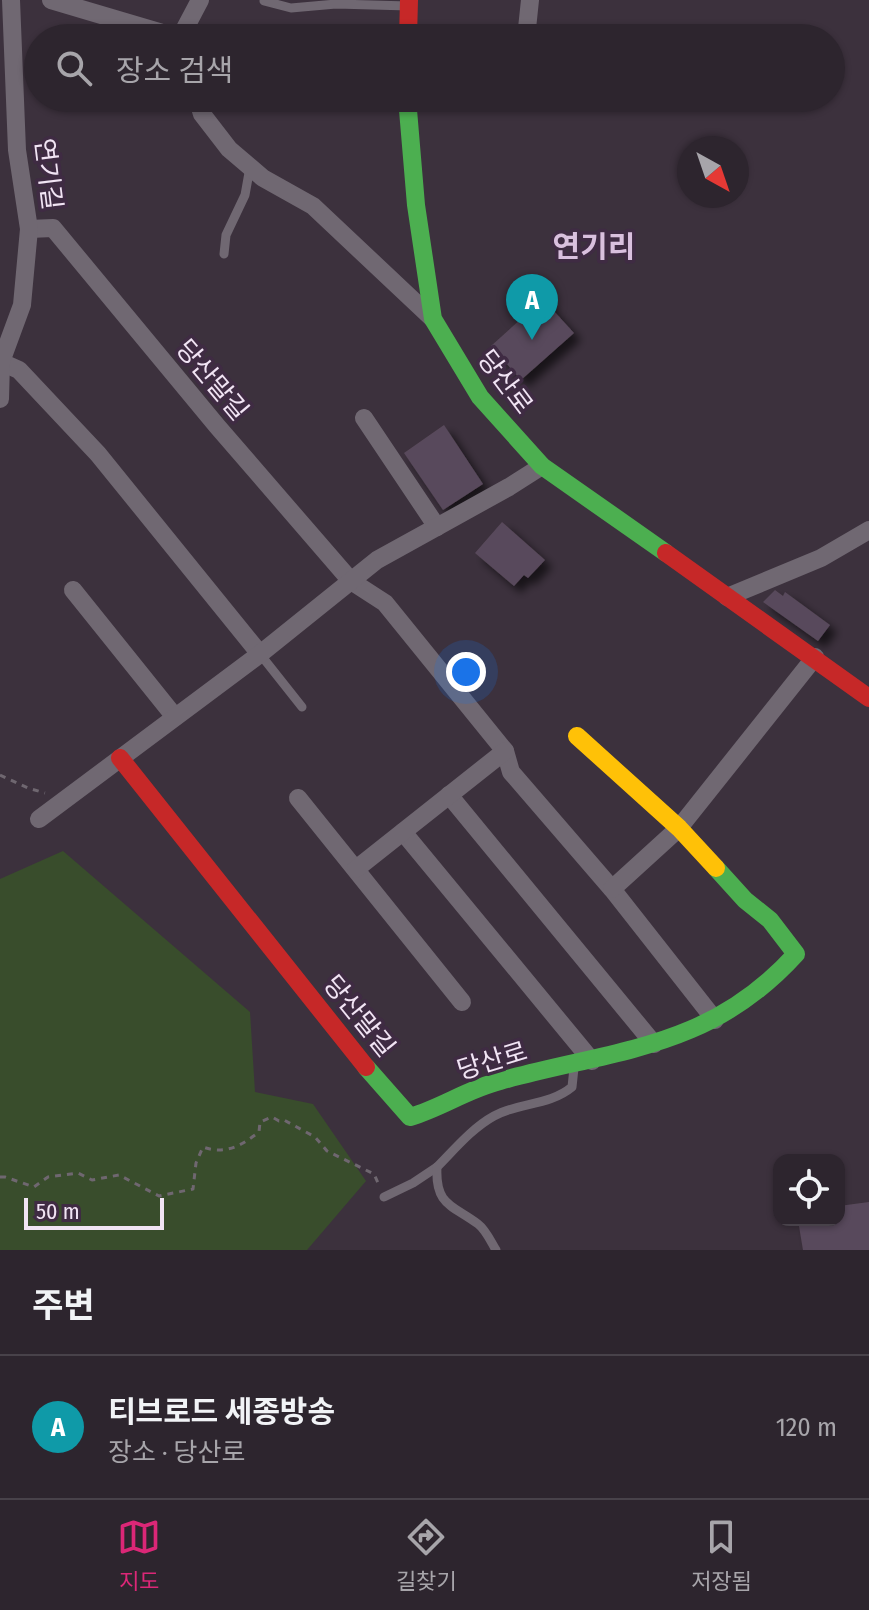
<!DOCTYPE html>
<html lang="ko">
<meta charset="utf-8">
<style>
body{margin:0;font-family:"Fira Sans Condensed","Noto Sans KR",sans-serif;background:#39313a;color:#f1f3f6}
.controls{position:absolute;right:24px;bottom:24px;display:grid;overflow:hidden;border-radius:16px;box-shadow:0 2px 6px #0004}
.controls button{width:72px;height:72px;display:grid;place-items:center;padding:0;border:0;border-bottom:2px solid #48424a;background:#2d252e;color:#f1f3f6;font:40px sans-serif}
.compass{position:absolute;left:677px;top:136px;width:72px;height:72px;border-radius:50%;background:#2d252e;box-shadow:0 2px 6px #0004;rotate:140deg}
.scale{position:absolute;left:24px;bottom:20px;width:140px;box-sizing:border-box;padding-left:8px;border:4px solid #f1e4f4;border-top:0;font-size:22px;line-height:28px;white-space:nowrap;color:#f1e4f4;-webkit-text-stroke:6px #3f2b43;paint-order:stroke}
.you{position:absolute;left:466px;top:672px;width:28px;height:28px;margin:-20px;border:6px solid #fff;border-radius:50%;background:#1a73e8;box-shadow:0 0 0 12px #1a73e833}
.badge{display:grid;place-items:center;width:52px;height:52px;border-radius:50%;background:#db2777;color:#fff;font-size:26px;font-weight:700}
.pin{position:absolute;translate:-50% -66px;filter:drop-shadow(0 2px 4px #0008)}
.pin::after{content:'';position:absolute;top:42px;width:28px;height:24px;background:inherit;clip-path:polygon(0 0,100% 0,50% 100%)}
.list{margin:0;padding:0;list-style:none}
h2{display:flex;justify-content:space-between;align-items:center;height:104px;margin:0;padding:0 32px;font-size:34px}
h2 small{font-size:26px;font-weight:400;color:#a7a5aa}
.list li{display:grid;grid-template-columns:52px 1fr auto;gap:24px;align-items:center;box-sizing:border-box;height:144px;padding:0 32px;border-top:2px solid #48424a}
.list b{display:block;font-size:30px;white-space:nowrap}
.list p{margin:0;font-size:26px;white-space:nowrap;color:#a7a5aa}
.list em{font-size:26px;font-style:normal;color:#a7a5aa}
.icon{flex:none;width:44px;height:44px;fill:none;stroke:currentColor;stroke-width:2;stroke-linecap:round;stroke-linejoin:round}
.map{position:relative;flex:none;width:869px;height:1250px;overflow:hidden}
.search{position:absolute;background:#2d252e;box-shadow:0 2px 6px #0004;left:24px;right:24px;top:24px;height:88px;display:flex;align-items:center;gap:20px;box-sizing:border-box;padding:0 28px;border-radius:44px;color:#a7a5aa;font-size:30px}
.sheet{height:248px;background:#2d252e}
nav{display:flex;justify-content:space-around;align-items:center;box-sizing:border-box;height:112px;border-top:2px solid #48424a;background:#2d252e;font-size:22px;color:#a7a5aa}
nav a{display:grid;justify-items:center;gap:4px}
nav .on{color:#db2777}
.map>svg:first-child{display:block}
.green{fill:#394d2c}
.building{fill:#594a5b;filter:url(#shadow)}
.lines{fill:none;stroke-linecap:round;stroke-linejoin:round}
.path{stroke:#6f6770;stroke-width:3;stroke-dasharray:6 6;stroke-linecap:butt}
.lane{stroke:#706872;stroke-width:9}
.street{stroke:#706872;stroke-width:18}
.fast{stroke:#4caf50;stroke-width:18}
.slow{stroke:#ffc107;stroke-width:18}
.jam{stroke:#c62828;stroke-width:18}
.labels{text-anchor:middle;dominant-baseline:central;stroke-width:7;stroke-linejoin:round;paint-order:stroke}
.street-label{font-size:26px;fill:#f1e4f4;stroke:#3f2b43}
.quarter-label{font-size:30px;font-weight:bold;fill:#d9c0de;stroke:#3f2b43}
</style>
<div class="map">
<svg width="869" height="1250" viewBox="0 0 869 1250">
<defs>
<filter id="shadow"><feDropShadow dx="7" dy="7" stdDeviation="4" flood-color="#0009"/></filter>
</defs>
<rect width="100%" height="100%" fill="#3c313d"/>
<polygon class="green" points="63,851 250,1012 255,1092 313,1104 366,1181 307,1250 0,1250 0,879"/>
<g class="building">
<polygon points="543,299 574,333 521,380 491,346"/>
<polygon points="444,425 483,484 443,510 404,453"/>
<polygon points="502,522 545,560 528,578 524,575 514,586 475,553"/>
<polygon points="775,590 783,596 785,592 830,625 818,641 763,602"/>
<polygon points="869,1202 869,1250 803,1250 798,1220 839,1220 839,1206"/>
</g>
<g class="lines">
<g class="path">
<polyline points="0,775 28,788 45,793"/>
<path d="M0,1177H5L34,1187L48,1177L78,1173L92,1180L119,1175L159,1196L193,1189L196,1163L203,1147C225,1155 241,1146 259,1132L260,1122L272,1117L279,1121L284,1120L315,1137L327,1151L374,1174L379,1185"/>
</g>
<g class="lane">
<polyline points="264,1 291,8 336,4 409,6"/>
<polyline points="224,254 226,235 245,195 250,167"/>
<polyline points="260,654 302,707"/>
<polyline points="384,1197 413,1183 437,1167"/>
<path d="M496,1250C491,1242 486,1230 478,1224C453,1205 435,1206 437,1167C454,1150 472,1128 494,1116C519,1102 549,1106 572,1087L574,1068"/>
</g>
<g class="street">
<polyline points="51,0 179,38"/>
<polyline points="180,38 200,0"/>
<polyline points="526,38 530,0"/>
<polyline points="197,98 202,114 229,149 263,178 313,206 433,319"/>
<polyline points="29,229 53,228 217,426 351,581 385,603 505,751 511,772 612,889 715,1020"/>
<polyline points="1,362 19,370 98,454 260,654"/>
<polyline points="0,399 1,362 22,305 29,229 17,150 11,0"/>
<polyline points="364,418 437,527"/>
<polyline points="73,590 175,717"/>
<polyline points="727,597 821,558 869,530"/>
<polyline points="449,795 654,1044"/>
<polyline points="298,798 462,1002"/>
<polyline points="39,819 260,654 377,560 509,487 542,466"/>
<polyline points="403,832 592,1061"/>
<polyline points="356,869 505,751"/>
<polyline points="612,889 679,828 815,657"/>
</g>
<g class="fast">
<polyline points="407,98 416,205 433,319 480,397 542,466 666,553"/>
<path d="M366,1067L410,1117C441,1108 468,1089 500,1081C615,1049 709,1050 796,954L770,920L745,900L716,868"/>
</g>
<polyline class="slow" points="577,736 679,828 716,868"/>
<g class="jam">
<polyline points="408,38 409,0"/>
<polyline points="666,553 869,698"/>
<polyline points="120,758 366,1067"/>
</g>
</g>
<g class="labels">
<g class="street-label">
<text transform="translate(48 174) rotate(83)">연기길</text>
<text transform="translate(212 380) rotate(50)">당산말길</text>
<text transform="translate(505 382) rotate(53)">당산로</text>
<text transform="translate(359 1016) rotate(51)">당산말길</text>
<text transform="translate(492 1061) rotate(-17)">당산로</text>
</g>
<g class="quarter-label">
<text x="594" y="247">연기리</text>
</g>
</g>
</svg>
<div class="controls">
<button><svg class="icon" aria-label="locate" viewBox="0 0 24 24"><circle cx="12" cy="12" r="6"/><path d="M12 2v4M12 18v4M2 12h4M18 12h4"/></svg></button>
</div>
<svg class="compass" viewBox="-18 -18 36 36"><path d="M0-13l5 13h-10z" fill="#e53935"/><path d="M0 13l5-13h-10z" fill="#a7a5aa"/></svg>
<div class="scale">50 m</div>
<div class="you"></div>
<div class="pin badge" style="left:532px;top:340px;background:#0f9aa8">A</div>
<div class="search"><svg class="icon" aria-label="search" viewBox="0 0 24 24"><circle cx="10" cy="10" r="6"/><path d="M15 15l6 6"/></svg>장소 검색</div>
</div>
<section class="sheet">
<h2>주변<small></small></h2>
<ul class="list">
<li><span class="badge" style="background:#0f9aa8">A</span><div><b>티브로드 세종방송</b><p>장소 · 당산로</p></div><em>120 m</em></li>
</ul>
</section>
<nav>
<a class="on"><svg class="icon" aria-label="map" viewBox="0 0 24 24"><path d="M3 6l6-2 6 2 6-2v14l-6 2-6-2-6 2zM9 4v14M15 6v14"/></svg>지도</a>
<a><svg class="icon" aria-label="directions" viewBox="0 0 24 24"><path d="M12 3l9 9-9 9-9-9zM9 14v-3h6M13 9l2 2-2 2"/></svg>길찾기</a>
<a><svg class="icon" aria-label="saved" viewBox="0 0 24 24"><path d="M7 4h10v16l-5-4-5 4z"/></svg>저장됨</a>
</nav>
